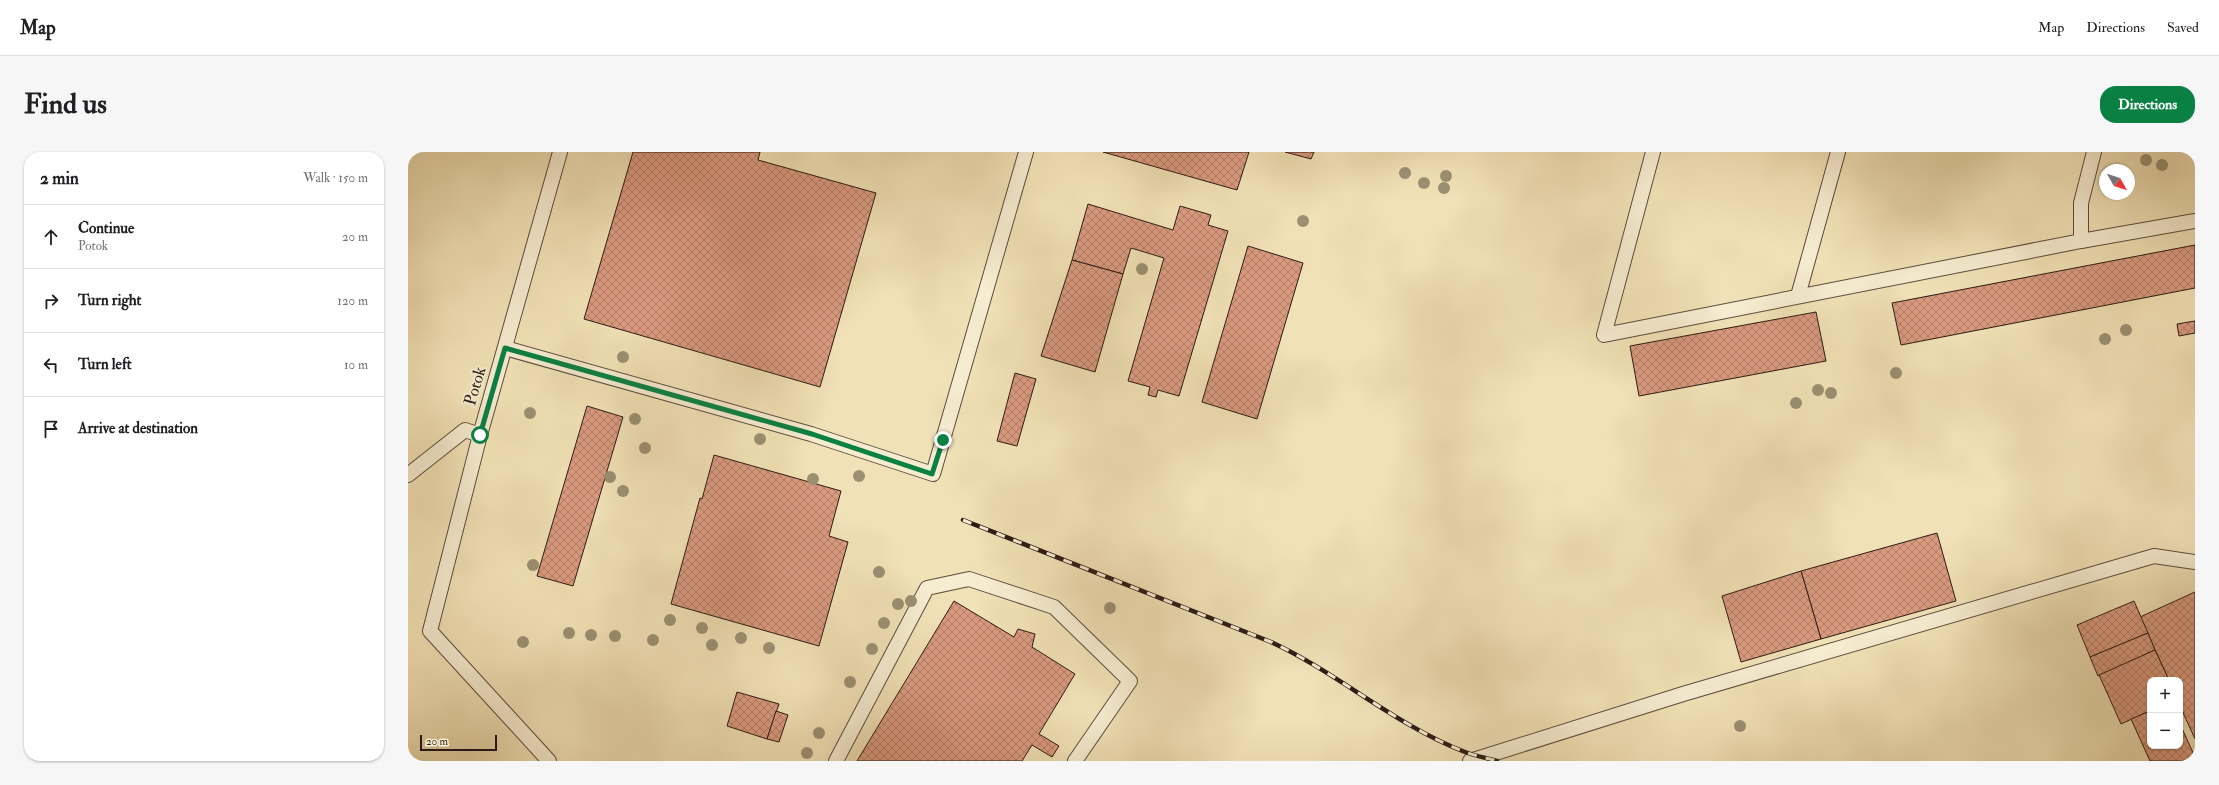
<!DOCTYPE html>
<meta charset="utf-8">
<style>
body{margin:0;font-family:"IM FELL Double Pica",serif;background:#f6f6f6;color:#202124}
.controls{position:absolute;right:12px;bottom:12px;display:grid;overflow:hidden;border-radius:8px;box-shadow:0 1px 3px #0004}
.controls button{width:36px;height:36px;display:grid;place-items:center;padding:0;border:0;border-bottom:1px solid #e0e0e0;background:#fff;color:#202124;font:20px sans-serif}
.compass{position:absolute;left:1691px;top:12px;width:36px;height:36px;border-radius:50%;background:#fff;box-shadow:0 1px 3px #0004;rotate:129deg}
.scale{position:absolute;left:12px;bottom:10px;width:77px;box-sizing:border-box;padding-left:4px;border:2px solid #2c1b14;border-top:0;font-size:11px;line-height:14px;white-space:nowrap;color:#2c1b14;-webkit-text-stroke:3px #f6ecd0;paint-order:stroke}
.stop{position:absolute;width:12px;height:12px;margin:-9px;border:3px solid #0b8043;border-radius:50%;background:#fff}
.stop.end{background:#0b8043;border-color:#fff;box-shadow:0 1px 4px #0008}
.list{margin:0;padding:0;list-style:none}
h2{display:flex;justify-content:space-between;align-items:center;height:52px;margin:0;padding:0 16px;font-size:17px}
h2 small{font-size:13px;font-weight:400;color:#757577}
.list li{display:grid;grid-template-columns:26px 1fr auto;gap:12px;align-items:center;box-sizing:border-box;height:64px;padding:0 16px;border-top:1px solid #e0e0e0}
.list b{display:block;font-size:15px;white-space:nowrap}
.list p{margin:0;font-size:13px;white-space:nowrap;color:#757577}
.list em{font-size:13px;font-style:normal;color:#757577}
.icon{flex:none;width:22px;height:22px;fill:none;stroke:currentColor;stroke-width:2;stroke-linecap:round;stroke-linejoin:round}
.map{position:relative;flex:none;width:1787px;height:609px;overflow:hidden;border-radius:16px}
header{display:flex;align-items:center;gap:24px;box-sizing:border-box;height:56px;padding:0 20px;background:#fff;border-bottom:1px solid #e0e0e0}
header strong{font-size:19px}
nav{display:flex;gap:22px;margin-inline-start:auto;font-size:14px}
.intro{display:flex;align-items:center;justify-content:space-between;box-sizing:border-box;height:96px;padding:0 24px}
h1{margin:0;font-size:28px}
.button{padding:10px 18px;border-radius:16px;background:#0b8043;color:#fff;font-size:14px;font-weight:700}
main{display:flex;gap:24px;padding:0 24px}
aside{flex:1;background:#fff;border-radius:16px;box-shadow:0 1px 3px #0004}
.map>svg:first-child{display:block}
.building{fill:url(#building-cross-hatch);stroke:#2c1b14}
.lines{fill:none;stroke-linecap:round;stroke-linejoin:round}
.service-casing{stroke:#5d4c3c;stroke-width:16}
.service{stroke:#f6ecd0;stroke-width:14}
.rail-casing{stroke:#2c1b14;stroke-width:4.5}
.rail{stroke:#f6ecd0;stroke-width:3;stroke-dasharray:9;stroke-linecap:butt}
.tree{fill:#9b9072}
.route{stroke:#0b8043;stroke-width:5}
.labels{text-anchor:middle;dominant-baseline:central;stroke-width:4;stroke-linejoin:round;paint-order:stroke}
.street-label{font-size:17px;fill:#2c1b14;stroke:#f6ecd0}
</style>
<header>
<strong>Map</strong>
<nav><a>Map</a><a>Directions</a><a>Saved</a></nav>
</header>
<div class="intro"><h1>Find us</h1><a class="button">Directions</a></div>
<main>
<aside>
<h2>2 min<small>Walk · 150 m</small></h2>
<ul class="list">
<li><svg class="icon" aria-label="ahead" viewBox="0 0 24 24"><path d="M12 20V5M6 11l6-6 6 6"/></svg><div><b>Continue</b><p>Potok</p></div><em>20 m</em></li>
<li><svg class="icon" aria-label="right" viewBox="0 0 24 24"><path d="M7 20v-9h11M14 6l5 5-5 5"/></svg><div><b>Turn right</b></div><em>120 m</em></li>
<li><svg class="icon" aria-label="left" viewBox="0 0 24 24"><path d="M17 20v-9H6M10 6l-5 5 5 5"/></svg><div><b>Turn left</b></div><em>10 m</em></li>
<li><svg class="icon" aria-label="arrive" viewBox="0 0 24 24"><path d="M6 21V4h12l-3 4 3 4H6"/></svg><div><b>Arrive at destination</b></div></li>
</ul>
</aside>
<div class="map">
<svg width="1787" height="609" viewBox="0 0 1787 609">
<defs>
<pattern id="building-cross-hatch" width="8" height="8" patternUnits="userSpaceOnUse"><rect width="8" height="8" fill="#da9a7f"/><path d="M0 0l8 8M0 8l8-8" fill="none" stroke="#b17d67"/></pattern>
</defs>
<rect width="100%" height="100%" fill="#f1e1b6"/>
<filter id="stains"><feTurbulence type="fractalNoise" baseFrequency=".005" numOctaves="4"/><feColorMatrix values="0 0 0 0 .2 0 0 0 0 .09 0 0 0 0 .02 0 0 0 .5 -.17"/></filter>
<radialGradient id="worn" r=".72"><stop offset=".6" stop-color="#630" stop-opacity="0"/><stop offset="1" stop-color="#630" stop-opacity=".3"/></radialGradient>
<g class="building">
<polygon points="225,0 352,0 350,8 468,41 412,235 176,167"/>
<polygon points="695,0 841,0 829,38"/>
<polygon points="877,0 906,0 903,7"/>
<polygon points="680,52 765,78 772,54 803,63 800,73 820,79 771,244 750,238 748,245 740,243 742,235 720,229 756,106 723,96 715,122 664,108"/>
<polygon points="1787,93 1787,136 1493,193 1484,151"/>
<polygon points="840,94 895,111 849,267 794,250"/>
<polygon points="664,108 715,122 687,220 633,204"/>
<polygon points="1408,160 1418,209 1231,244 1222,194"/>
<polygon points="1787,169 1787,181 1771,184 1769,172"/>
<polygon points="607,221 628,227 609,294 589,289"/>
<polygon points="179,254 215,265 165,434 129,424"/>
<polygon points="306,303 433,339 421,384 440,390 411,494 263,452 292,346 294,347"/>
<polygon points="1529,381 1548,449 1413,487 1393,419"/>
<polygon points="1393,419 1413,487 1333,510 1314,444"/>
<polygon points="1787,440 1787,587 1772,554 1772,528 1761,528 1732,465"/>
<polygon points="546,449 606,485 610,477 627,482 624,495 667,522 631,582 651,594 644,605 624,593 614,609 449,609"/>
<polygon points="1726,449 1740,481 1682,505 1669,473"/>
<polygon points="1740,481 1747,498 1690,524 1682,505"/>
<polygon points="1747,498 1761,528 1742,528 1742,559 1713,572 1691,523"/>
<polygon points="329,540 371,552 359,587 319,574"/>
<polygon points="368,559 380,563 371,590 359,587"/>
<polygon points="1742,559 1742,594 1772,594 1772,572 1787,605 1787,609 1742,609 1723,567"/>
</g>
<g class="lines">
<defs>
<g id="service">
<polyline points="1245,0 1196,183 1673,89 1673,51 1686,0"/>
<polyline points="1673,89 1787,69"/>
<polyline points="1390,144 1430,0"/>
<polyline points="97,196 403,282 525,322 618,0"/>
<polyline points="0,323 57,278 72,283"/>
<polyline points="141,609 22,479 72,283 152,0"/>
<polyline points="428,609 519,436 561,427 646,455 722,529 667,609"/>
<polyline points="1062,609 1275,542 1746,404 1787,410"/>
</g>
</defs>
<use href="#service" class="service-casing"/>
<use href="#service" class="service"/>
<defs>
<path id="rail" d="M555,368L863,490C930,521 987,573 1057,600C1067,604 1079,606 1089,609"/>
</defs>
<use href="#rail" class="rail-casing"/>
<use href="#rail" class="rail"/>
</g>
<g class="tree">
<circle cx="1738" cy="8" r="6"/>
<circle cx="1754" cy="13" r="6"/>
<circle cx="997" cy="21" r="6"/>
<circle cx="1038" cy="24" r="6"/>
<circle cx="1016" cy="31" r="6"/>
<circle cx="1036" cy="36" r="6"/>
<circle cx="895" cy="69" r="6"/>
<circle cx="734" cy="117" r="6"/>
<circle cx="1718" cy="178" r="6"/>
<circle cx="1697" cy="187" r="6"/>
<circle cx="215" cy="205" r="6"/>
<circle cx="1488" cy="221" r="6"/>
<circle cx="1410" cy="238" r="6"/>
<circle cx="1423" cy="241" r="6"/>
<circle cx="1388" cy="251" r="6"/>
<circle cx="122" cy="261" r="6"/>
<circle cx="227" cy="267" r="6"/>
<circle cx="352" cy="287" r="6"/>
<circle cx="237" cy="296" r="6"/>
<circle cx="451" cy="324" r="6"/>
<circle cx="202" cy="325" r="6"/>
<circle cx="405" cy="327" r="6"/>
<circle cx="215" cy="339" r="6"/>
<circle cx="125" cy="413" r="6"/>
<circle cx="471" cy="420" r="6"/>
<circle cx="503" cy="449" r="6"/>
<circle cx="490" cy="452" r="6"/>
<circle cx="702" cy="456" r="6"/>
<circle cx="262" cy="468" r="6"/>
<circle cx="476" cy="471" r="6"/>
<circle cx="294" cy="476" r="6"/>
<circle cx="161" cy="481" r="6"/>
<circle cx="183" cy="483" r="6"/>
<circle cx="207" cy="484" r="6"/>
<circle cx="333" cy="486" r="6"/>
<circle cx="245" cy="488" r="6"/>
<circle cx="115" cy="490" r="6"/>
<circle cx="304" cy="493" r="6"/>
<circle cx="361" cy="496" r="6"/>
<circle cx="464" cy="497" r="6"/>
<circle cx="442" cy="530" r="6"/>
<circle cx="1332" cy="574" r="6"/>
<circle cx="411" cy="581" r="6"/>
<circle cx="399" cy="601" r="6"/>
</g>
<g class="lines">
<polyline class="route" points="72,283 97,196 404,282 524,322 535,288"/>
</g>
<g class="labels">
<g class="street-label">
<text transform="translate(67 234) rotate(-74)">Potok</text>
</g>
</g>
<rect width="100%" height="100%" filter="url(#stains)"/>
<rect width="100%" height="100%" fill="url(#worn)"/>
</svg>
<div class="controls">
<button>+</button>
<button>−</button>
</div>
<svg class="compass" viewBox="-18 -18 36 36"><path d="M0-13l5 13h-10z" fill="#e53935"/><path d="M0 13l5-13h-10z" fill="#757577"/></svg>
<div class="scale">20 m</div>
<div class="stop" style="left:72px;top:283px"></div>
<div class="stop end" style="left:535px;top:288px"></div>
</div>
</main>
